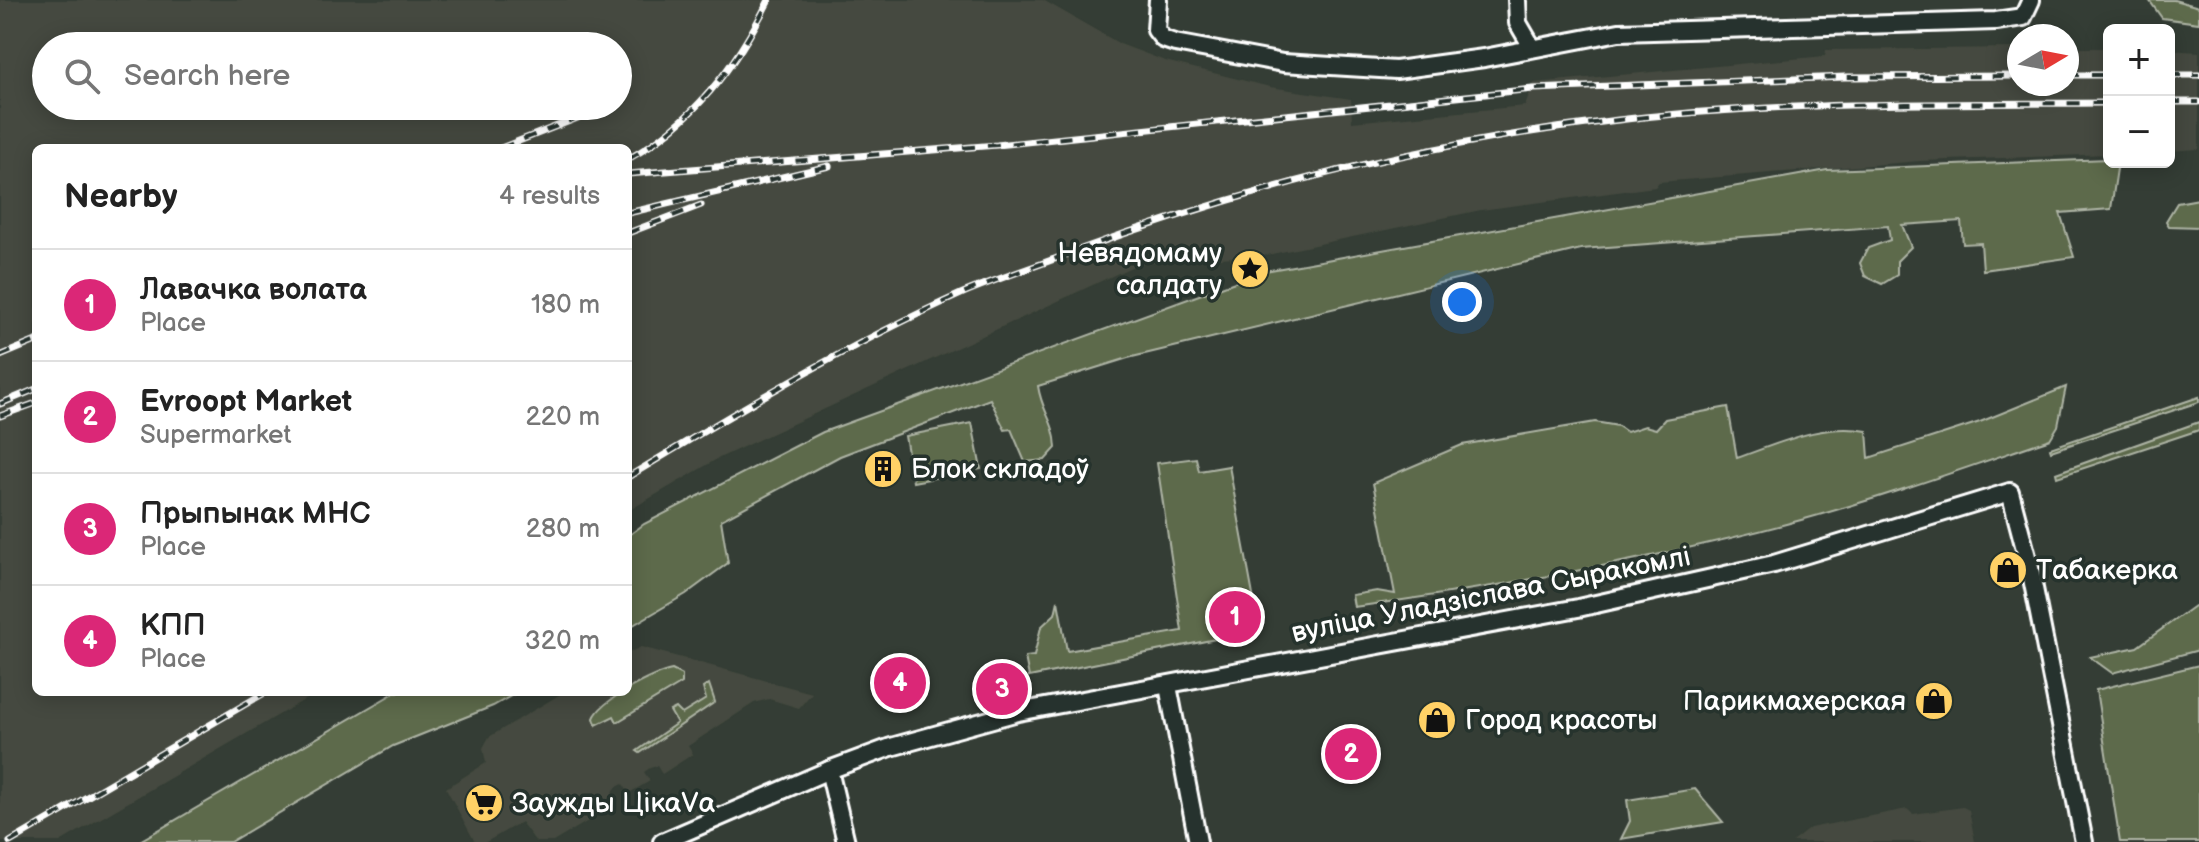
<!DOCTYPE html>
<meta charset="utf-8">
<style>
body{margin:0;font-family:"Balsamiq Sans",sans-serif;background:#f6f6f6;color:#222}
.controls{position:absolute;right:24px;top:24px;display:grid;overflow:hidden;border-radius:12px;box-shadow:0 4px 20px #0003}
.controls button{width:72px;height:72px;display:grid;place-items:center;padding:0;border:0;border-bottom:2px solid #e0e0e0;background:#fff;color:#222;font:40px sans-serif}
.compass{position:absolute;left:2007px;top:24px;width:72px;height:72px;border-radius:50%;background:#fff;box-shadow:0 4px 20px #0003;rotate:80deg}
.you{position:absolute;left:1462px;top:302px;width:28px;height:28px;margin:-20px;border:6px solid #fff;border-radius:50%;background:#1a73e8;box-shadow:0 0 0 12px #1a73e833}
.badge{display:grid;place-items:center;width:52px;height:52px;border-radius:50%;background:#db2777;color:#fff;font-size:26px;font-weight:700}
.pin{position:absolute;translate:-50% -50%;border:4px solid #fff;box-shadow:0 2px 8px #0006}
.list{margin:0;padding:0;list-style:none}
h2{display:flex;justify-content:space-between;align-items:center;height:104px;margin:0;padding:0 32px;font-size:34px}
h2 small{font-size:26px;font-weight:400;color:#767676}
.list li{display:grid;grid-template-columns:52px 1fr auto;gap:24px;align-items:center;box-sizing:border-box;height:112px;padding:0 32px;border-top:2px solid #e0e0e0}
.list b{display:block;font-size:30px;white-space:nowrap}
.list p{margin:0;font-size:26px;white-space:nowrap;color:#767676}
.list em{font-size:26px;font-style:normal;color:#767676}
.icon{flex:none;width:44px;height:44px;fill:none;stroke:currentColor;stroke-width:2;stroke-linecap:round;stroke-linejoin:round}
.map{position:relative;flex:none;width:2199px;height:842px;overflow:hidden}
.search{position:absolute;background:#fff;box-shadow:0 4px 20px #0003;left:32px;top:32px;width:600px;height:88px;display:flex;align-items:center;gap:20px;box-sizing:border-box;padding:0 28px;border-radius:44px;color:#767676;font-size:30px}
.panel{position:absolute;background:#fff;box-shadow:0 4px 20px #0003;left:32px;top:144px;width:600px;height:552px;border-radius:12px}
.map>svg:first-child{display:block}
.built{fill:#454a3f;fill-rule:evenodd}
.green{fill:#5d6a4b;stroke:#aeb4a5;stroke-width:2}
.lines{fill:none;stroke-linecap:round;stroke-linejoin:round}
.minor-casing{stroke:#fff;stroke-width:22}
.minor{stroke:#26332d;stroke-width:16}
.rail-casing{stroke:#fff;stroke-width:7}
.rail{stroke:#26332d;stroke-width:4;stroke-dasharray:12;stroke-linecap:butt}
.labels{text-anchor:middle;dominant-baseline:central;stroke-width:7;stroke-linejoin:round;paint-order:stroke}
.poi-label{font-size:28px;fill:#fff;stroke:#26332d;text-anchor:start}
.street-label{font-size:28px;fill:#fff;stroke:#26332d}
</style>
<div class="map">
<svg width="2199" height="842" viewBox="0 0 2199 842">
<rect width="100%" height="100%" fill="#343d35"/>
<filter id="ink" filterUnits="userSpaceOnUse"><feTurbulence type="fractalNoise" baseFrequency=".0125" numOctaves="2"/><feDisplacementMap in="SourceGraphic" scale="16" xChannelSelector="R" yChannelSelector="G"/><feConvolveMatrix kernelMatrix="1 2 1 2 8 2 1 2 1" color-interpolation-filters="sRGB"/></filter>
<g filter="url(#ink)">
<g class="built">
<path d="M0,0H1043L1120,44L1165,61L1270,87L1351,99L1352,122L1525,106L1534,83L1825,56L1826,50L2019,48V84H2067V48H2109V154L1920,161L1659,182L1655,187L1481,210L1267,255L1140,263L717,459L628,511V148H36V692H318L60,842H0ZM46,46H618V106H46Z"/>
<polygon points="2169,50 2199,52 2199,149 2169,151"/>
<polygon points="641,647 812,693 799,708 769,699 754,703 688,746 693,754 662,774 657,766 650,768 644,772 650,781 629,793 623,784 617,787 612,792 618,803 553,842 536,842 521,822 486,842 475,842 446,788 486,763 483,748 489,737 564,692 628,692 628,653"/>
<polygon points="1963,807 1969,810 1975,842 1792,842 1810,828 1907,809 1913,814"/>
</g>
<g class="green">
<polygon points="2149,0 2174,0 2199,7 2199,23 2162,18"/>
<path d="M2109,159L2118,162L2111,209L2060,213L2074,257L1983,270L1981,243L1963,244L1961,221L1902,225L1911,247L1897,261V275L1882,284L1865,276L1860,263L1868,248L1890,240L1888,226L1581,249L1128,358L1038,386C1042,413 1055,421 1056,448L1045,460L1025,462L1011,429L1005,430L990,399L840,456L721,520L728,563L686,594L628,628V536L644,524L823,432L1265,271L1827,170Z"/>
<polygon points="2199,199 2199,227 2169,226 2166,221 2177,203"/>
<path d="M2066,387L2058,426L2050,439C1968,467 1885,497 1801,520C1654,560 1505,586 1354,607L1352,595L1377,591L1395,594L1373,483L1462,445L1595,422L1618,426L1627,432L1645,426L1656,429L1665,419L1728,407L1737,458C1778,444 1822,422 1867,431L1869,458L1980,422Z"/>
<polygon points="2199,397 2199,402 2051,451 2050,448"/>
<polygon points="2199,422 2199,430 2057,477 2056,473"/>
<polygon points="972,423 981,469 913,482 905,436"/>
<polygon points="1196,458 1199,471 1229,466 1257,617 1249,618 1240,634 1029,677 1025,657 1034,656 1041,627 1055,614 1058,601 1067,651 1182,631 1157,463"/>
<polygon points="2194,606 2199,607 2199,650 2112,673 2090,657 2137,647"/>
<polygon points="2199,665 2199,842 2120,842 2096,690"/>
<path d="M672,670L682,675V683L617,722L614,716L596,725L594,718C601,700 653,674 672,670Z"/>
<polygon points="709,684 715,702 640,753 637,751 677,723 670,711 676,708 682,714 706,699 703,688"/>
<polygon points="396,692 518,692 493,706 393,746 230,842 138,842"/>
<polygon points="1695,789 1723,822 1621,839 1630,821 1627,800"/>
</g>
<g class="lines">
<defs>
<g id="minor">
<polyline points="1158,0 1156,30 1163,39 1175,43 1283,63 1396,70 1484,58 1619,32 1996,21 2023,17 2031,0"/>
<polyline points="1517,0 1518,23 1532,47"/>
<polyline points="1168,686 1198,842"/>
<polyline points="829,770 846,842"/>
<polyline points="662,842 829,770 891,747 1018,712 1578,608 1774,564 2010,492 2030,568 2084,842"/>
</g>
</defs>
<use href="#minor" class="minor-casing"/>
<use href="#minor" class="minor"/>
<defs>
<g id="rail">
<polyline points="2067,75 2109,75"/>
<polyline points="2169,75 2199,75"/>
<polyline points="2169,102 2199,102"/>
<polyline points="501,148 580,117"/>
<path d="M628,159C693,123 736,66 769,0"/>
<polyline points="628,174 997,145 1533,89 1845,77 2019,76"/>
<polyline points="628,213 829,166"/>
<polyline points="628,233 701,205"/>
<polyline points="0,356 36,341"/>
<polyline points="0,404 36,389"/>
<polyline points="0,416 36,403"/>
<path d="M628,477C737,411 847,345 963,293C999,278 1037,266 1073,252C1246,188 1427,143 1610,121C1775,101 1943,104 2109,103"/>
<polyline points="10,842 266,692"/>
</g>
</defs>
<use href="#rail" class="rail-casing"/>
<use href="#rail" class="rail"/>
</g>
</g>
<defs>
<symbol id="sight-disc" viewBox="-11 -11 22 22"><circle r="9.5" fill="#ffd166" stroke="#26332d"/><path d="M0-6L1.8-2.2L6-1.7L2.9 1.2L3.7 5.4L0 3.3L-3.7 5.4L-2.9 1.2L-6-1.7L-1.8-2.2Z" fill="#111"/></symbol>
<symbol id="building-disc" viewBox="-11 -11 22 22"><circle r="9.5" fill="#ffd166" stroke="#26332d"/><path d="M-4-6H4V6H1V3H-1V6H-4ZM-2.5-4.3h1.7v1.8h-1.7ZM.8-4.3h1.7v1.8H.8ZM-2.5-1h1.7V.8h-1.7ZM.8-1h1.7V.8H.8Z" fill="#111"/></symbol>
<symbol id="shop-disc" viewBox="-11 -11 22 22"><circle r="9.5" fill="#ffd166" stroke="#26332d"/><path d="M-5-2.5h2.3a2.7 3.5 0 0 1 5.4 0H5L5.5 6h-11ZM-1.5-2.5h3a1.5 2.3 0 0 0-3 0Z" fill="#111"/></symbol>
<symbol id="supermarket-disc" viewBox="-11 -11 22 22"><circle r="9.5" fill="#ffd166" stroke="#26332d"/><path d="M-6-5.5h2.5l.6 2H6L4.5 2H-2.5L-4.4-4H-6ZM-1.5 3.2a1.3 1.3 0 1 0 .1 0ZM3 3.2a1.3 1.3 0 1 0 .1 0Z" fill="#111"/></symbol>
</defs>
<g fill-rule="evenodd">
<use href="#sight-disc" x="1228" y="247" width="44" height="44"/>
<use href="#building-disc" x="861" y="447" width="44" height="44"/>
<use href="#shop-disc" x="1986" y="548" width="44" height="44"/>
<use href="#shop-disc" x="1912" y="679" width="44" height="44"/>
<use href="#shop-disc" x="1415" y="698" width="44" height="44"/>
<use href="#supermarket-disc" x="462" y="781" width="44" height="44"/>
</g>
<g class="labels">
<g class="poi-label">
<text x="1222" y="253" text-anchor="end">Невядомаму<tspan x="1222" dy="32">салдату</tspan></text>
<text x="911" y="469">Блок складоў</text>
<text x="2036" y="570">Табакерка</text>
<text x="1906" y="701" text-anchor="end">Парикмахерская</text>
<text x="1465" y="720">Город красоты</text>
<text x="512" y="803">Заужды ЦікаVа</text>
</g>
<g class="street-label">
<text transform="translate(1491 595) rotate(-11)">вуліца Уладзіслава Сыракомлі</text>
</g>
</g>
</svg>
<div class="controls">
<button>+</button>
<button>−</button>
</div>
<svg class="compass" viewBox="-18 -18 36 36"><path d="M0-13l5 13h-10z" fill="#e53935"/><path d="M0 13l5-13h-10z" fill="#767676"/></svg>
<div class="you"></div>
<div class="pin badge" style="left:1235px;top:617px">1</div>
<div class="pin badge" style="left:1351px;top:754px">2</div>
<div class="pin badge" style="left:1002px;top:689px">3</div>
<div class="pin badge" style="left:900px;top:683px">4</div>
<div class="search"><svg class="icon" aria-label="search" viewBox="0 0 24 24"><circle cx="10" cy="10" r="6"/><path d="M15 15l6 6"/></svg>Search here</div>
<section class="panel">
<h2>Nearby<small>4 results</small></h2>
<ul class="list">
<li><span class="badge">1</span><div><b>Лавачка волата</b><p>Place</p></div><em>180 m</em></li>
<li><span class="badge">2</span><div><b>Evroopt Market</b><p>Supermarket</p></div><em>220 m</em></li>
<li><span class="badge">3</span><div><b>Прыпынак МНС</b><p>Place</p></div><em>280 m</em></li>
<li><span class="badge">4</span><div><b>КПП</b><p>Place</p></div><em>320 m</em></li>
</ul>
</section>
</div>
